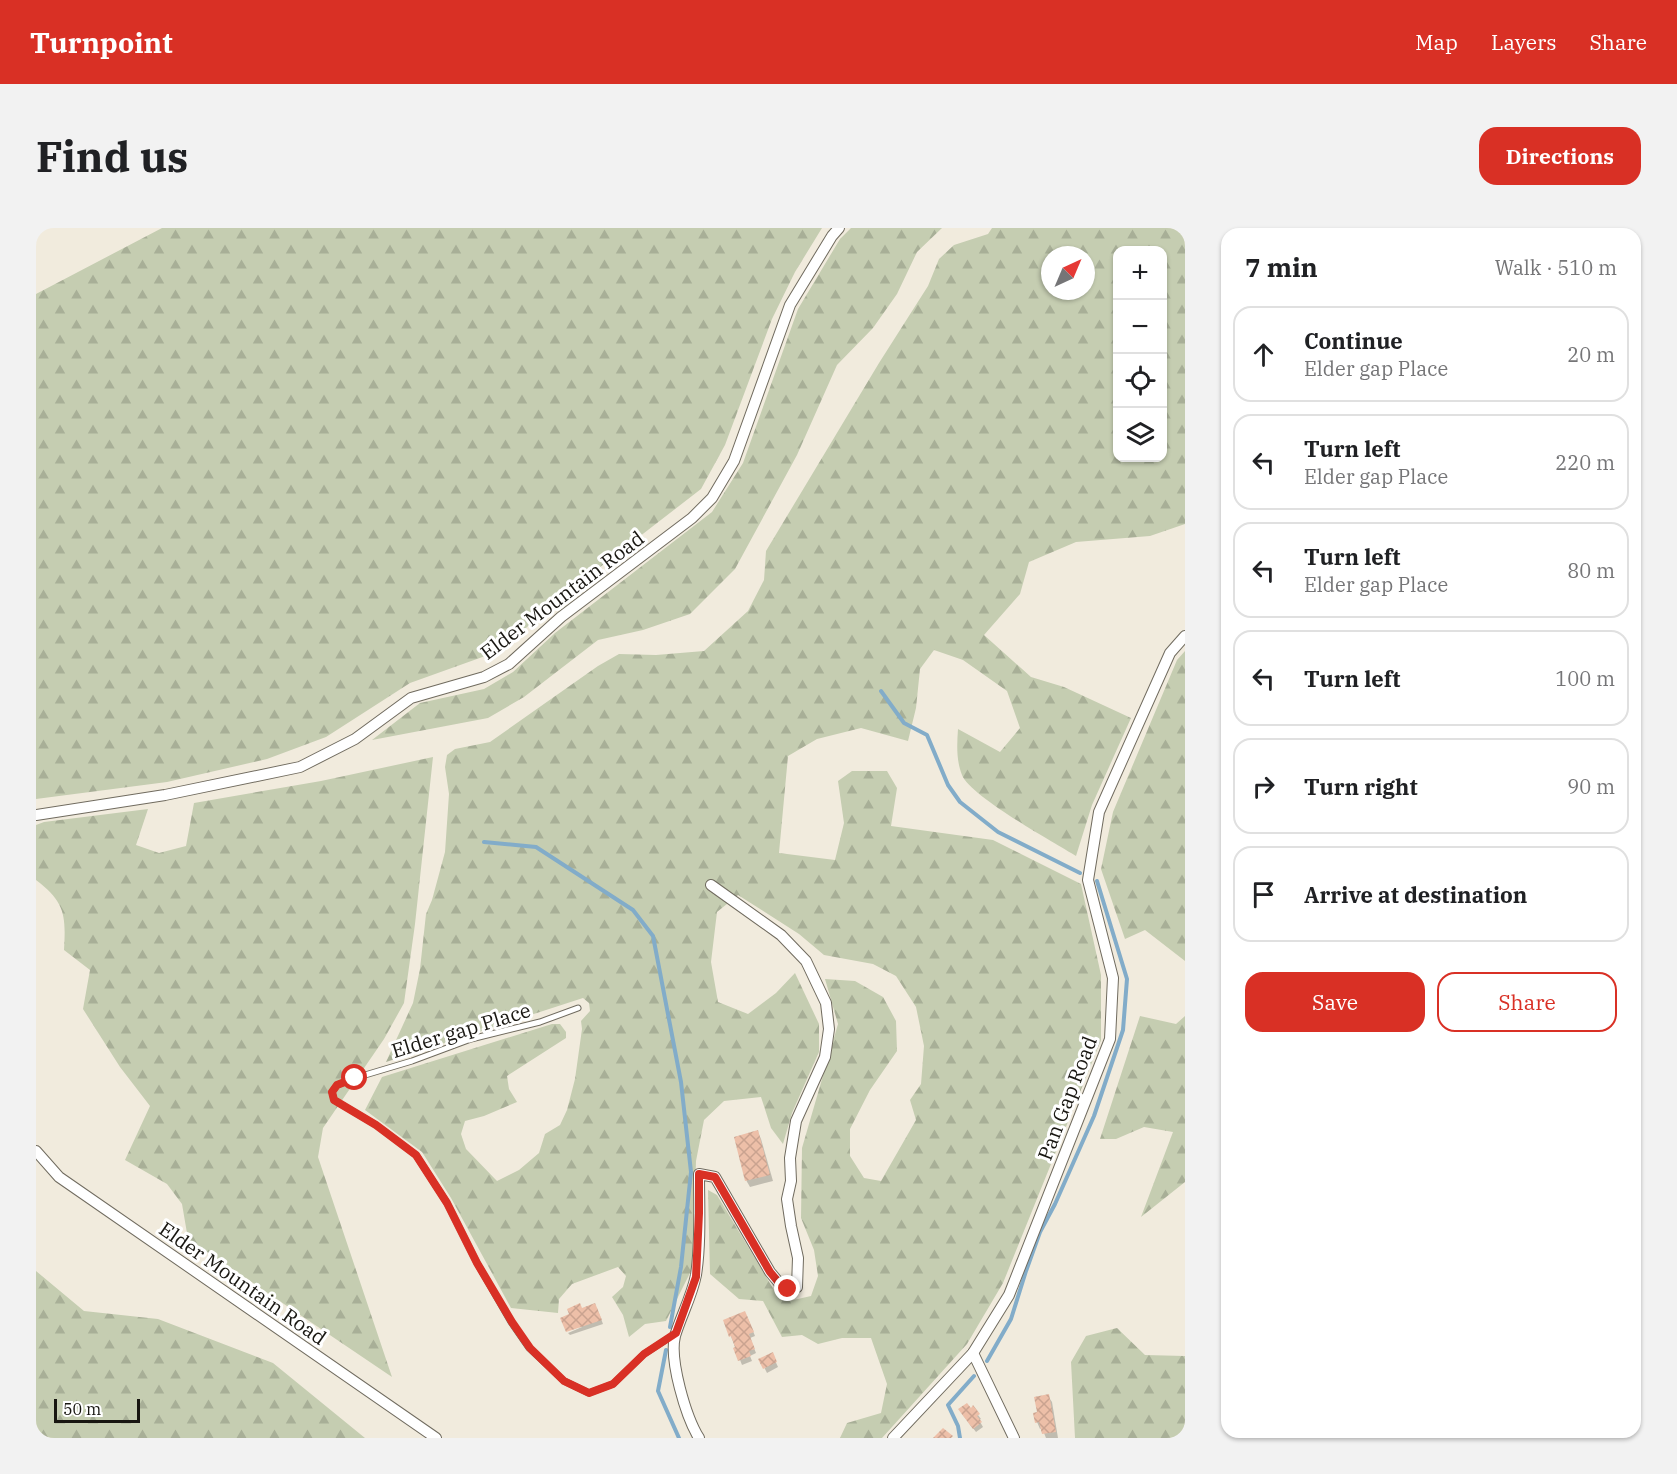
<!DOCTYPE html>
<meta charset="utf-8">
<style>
body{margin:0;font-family:"IBM Plex Serif",serif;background:#f2f2f2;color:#202124}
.controls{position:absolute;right:18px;top:18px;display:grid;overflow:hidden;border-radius:12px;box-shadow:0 2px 4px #0004}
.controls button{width:54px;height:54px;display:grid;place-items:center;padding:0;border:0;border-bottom:2px solid #e0e0e0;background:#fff;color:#202124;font:30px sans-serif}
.compass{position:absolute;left:1005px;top:18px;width:54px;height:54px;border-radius:50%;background:#fff;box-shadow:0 2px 4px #0004;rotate:44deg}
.scale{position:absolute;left:18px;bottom:15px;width:86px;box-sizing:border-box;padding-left:6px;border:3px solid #181611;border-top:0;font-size:16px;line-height:21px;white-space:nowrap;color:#181611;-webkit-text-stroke:4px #fff;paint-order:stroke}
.stop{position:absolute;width:18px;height:18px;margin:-14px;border:4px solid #d93025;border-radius:50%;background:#fff}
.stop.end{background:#d93025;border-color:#fff;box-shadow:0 2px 6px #0008}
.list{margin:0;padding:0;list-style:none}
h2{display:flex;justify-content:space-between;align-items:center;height:78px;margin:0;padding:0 24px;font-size:26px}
h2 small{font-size:20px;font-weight:400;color:#757577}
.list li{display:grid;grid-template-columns:39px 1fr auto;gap:18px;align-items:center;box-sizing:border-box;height:96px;margin:0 12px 12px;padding:0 12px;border:2px solid #e0e0e0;border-radius:18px}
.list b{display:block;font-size:22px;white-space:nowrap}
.list p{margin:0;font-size:20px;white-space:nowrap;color:#757577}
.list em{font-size:20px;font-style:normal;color:#757577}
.actions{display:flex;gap:12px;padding:18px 24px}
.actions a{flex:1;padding:14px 0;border:2px solid #d93025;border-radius:18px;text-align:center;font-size:21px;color:#d93025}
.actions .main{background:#d93025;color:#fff}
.icon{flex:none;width:33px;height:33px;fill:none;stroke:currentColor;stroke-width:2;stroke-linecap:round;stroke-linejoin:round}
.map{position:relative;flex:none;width:1149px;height:1210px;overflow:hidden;border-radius:18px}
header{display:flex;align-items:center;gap:36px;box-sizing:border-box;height:84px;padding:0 30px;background:#d93025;color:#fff}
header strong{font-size:28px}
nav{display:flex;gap:33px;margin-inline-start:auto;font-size:21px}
.intro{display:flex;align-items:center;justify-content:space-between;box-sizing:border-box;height:144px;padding:0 36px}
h1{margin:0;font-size:42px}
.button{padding:15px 27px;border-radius:18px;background:#d93025;color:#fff;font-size:21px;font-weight:700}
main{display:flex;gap:36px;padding:0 36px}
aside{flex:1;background:#fff;border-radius:18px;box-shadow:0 2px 4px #0004}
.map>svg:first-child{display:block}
.forest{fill:url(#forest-firs);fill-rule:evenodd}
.shadow{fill:#0003}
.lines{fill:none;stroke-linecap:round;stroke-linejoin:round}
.stream{stroke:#82acc9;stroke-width:4}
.building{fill:url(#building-cross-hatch)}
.lane-casing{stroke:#706b5f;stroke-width:7}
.street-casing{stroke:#706b5f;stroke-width:12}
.lane{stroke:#fff;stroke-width:5}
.street{stroke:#fff;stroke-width:10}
.route{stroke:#d93025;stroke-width:8}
.labels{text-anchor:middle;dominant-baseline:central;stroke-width:6;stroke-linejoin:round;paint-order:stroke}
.street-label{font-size:20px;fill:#181611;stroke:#fff}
</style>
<header>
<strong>Turnpoint</strong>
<nav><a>Map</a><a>Layers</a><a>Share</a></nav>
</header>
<div class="intro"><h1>Find us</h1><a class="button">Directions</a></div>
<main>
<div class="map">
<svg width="1149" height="1210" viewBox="0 0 1149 1210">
<defs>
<pattern id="forest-firs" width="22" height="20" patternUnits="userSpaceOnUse" patternTransform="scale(1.5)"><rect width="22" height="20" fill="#c5cdb1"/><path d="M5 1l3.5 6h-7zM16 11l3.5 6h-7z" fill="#a8af97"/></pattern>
<pattern id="building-cross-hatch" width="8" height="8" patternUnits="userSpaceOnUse" patternTransform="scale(1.5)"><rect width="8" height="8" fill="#edbfa8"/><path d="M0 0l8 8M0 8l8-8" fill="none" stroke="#caa390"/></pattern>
</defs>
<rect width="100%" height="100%" fill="#f1ebdd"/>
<g class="forest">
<polygon points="126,0 786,0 759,44 736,91 689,217 665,261 515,377 466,422 374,455 290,509 231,531 131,554 0,571 0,66"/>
<polygon points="815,0 906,0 881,24 861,66 837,100 801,137 761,227 699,341 654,386 607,402 562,412 488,469 452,490 336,512 384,475 448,461 477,444 519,405 676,284 707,235 762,81 804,11"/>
<path d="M956,0H1149V296L1114,308L1040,314L993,334L984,366L948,407L995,449L1028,459L1095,490L1056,577L1040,628C1017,614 934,568 926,547C920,532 921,516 922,501L964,524L984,500L971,463L927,432L898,422L884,441L880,480L872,513L825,500L781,511L752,528L743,625L799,632L808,595L802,553L816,543H851L861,560L855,598L957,612L1045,656L1065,747V812L967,1055L931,1116L846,1210H804L811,1195L845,1185L851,1156L835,1110H806L782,1116L766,1107L746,1109L727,1073L703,1071L674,1046L672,962L681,967L738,1062L753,1073L775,1068L782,1048L778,1022L765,990L766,920L802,796L789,751L819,753L847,769L860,793L861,823L834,862L814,901V928L828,950L845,953L880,892L874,872L885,856L888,818L880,779L860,748L837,736L788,727L763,706L702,667L681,684L675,734L682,774L712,786L740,765L759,745L783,796V824L756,885L747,916L735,900L725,869L688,873L668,892L660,933L657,1039L630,1093L609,1096L593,1109L587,1087L576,1069L587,1059L590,1048L582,1039L536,1056L523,1071L522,1085L475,1080L415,970L386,924L329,882L346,849L516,796H524L530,804V810L471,848L473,861L481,874L448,888L429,893L425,906L430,921L461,953L483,942L503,925L509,906L524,897L531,882L539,851L546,801L545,793L554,783L553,775L547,770L350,834L377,775L384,741L390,686L396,672L409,624L413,566L409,539L411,527L419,521L454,514L562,438L583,426L620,427L668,423L712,383L728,352L730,323L843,135L892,58L903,31L918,17L952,6ZM1082,22H1126V230H1082ZM1014,27H1050V63H1014Z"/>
<polygon points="1149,423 1149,733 1109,702 1089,711 1065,641 1077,584 1141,432"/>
<path d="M397,529L379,696L368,775L348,811L287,900L282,929L356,1149L152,1011L146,976L131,956L89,932L114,878L84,839L47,781L54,742L28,722C30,687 29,674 0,652V597L8,594L112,581L100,617L123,625L150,618L158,575L285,553Z"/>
<polygon points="1104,788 1140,796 1149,788 1149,954 1105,989 1137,904 1108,899 1080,911 1064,911"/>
<polygon points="0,1043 48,1083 122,1091 237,1135 329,1210 0,1210"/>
<polygon points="1081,1100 1109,1127 1149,1128 1149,1210 1039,1210 1035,1134 1050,1108"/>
</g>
<g class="shadow">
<polygon points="722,904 725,911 737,953 714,959 710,952"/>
<polygon points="561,1080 567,1096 534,1107 532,1105 546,1099 546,1082"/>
<polygon points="711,1088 719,1108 714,1110 720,1125 714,1128 716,1133 706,1137 689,1093"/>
<polygon points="736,1126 742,1139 731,1145 724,1131"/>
<polygon points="1012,1168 1016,1174 1022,1210 1010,1210 1006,1200 1004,1201 1001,1194"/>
<polygon points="926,1186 942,1187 945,1191 943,1192 947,1199 940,1204"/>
</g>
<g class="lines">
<g class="stream">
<polyline points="845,463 868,495 891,507 912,557 924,574 962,604 1044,645"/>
<polyline points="448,614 500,619 597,682 617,708 645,854 655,944 645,1039 634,1099"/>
<polyline points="630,1122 622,1163 643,1210"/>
<polyline points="951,1133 975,1091 990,1043 1004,1004 1019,976 1058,888 1087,802 1091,751 1061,653"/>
<polyline points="924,1210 922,1198 912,1177 938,1148"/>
</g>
</g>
<g class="building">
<polygon points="722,902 734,947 709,953 698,909"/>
<polygon points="544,1075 546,1080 559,1075 566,1092 530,1104 524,1090 533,1086 531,1081"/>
<polygon points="709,1083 718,1104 713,1106 719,1121 713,1123 715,1128 702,1133 697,1120 699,1119 695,1108 693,1109 687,1092"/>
<polygon points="737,1124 741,1134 727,1141 722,1131"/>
<polygon points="1013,1166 1020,1204 1006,1206 1003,1194 999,1195 997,1185 1001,1184 998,1169"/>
<polygon points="931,1175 935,1180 937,1177 944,1186 941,1188 946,1194 937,1201 922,1181"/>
<polygon points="907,1200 917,1208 915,1210 897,1210"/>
</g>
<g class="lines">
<defs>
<polyline id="lane" points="542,780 504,794 435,811 376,833 319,850 301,857 296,864 298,872 340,897 380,927 411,975 441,1035 475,1094 493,1120 528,1153 553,1165 577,1156 608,1126 639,1106"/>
<g id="street">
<polyline points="0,587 129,567 264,539 319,511 375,470 448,449 473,436 525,389 656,290 676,270 698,233 754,77 796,8 803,0"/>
<polyline points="0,923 23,949 400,1210"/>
<polyline points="937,1125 978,1210"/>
<path d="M663,1210C650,1189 633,1132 639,1108C645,1088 656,1068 660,1047C665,1014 663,979 663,946L679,949L734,1044L744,1056L752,1061L761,1059L762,1030L755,998L751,971L755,953L754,930L760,893L789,829L793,801L790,775L770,733L745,707L675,657"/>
<polyline points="857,1210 937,1125 973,1067 1074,811 1077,750 1052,652 1063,584 1134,425 1149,408"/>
</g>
</defs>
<use href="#lane" class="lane-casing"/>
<use href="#street" class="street-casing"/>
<use href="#lane" class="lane"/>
<use href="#street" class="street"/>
</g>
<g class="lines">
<polyline class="route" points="319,850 301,857 296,864 298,872 340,897 380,927 411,975 441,1035 476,1094 494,1120 528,1153 553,1165 577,1156 608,1126 640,1105 660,1049 663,985 663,946 679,949 734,1044 744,1056 752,1061"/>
</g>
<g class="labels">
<g class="street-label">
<text transform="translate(526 367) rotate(-37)">Elder Mountain Road</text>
<text transform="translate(425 802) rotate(-17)">Elder gap Place</text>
<text transform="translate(1031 870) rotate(-69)">Pan Gap Road</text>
<text transform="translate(207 1055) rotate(35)">Elder Mountain Road</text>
</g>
</g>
</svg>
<div class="controls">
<button>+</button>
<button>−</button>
<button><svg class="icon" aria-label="locate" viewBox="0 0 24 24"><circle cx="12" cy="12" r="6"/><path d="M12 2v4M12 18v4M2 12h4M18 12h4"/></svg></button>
<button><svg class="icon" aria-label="layers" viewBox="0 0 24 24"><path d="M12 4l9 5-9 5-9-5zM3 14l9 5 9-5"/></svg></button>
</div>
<svg class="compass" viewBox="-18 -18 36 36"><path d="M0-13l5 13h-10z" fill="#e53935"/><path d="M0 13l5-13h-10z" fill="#757577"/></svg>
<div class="scale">50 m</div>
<div class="stop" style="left:319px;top:850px"></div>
<div class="stop end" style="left:752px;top:1061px"></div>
</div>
<aside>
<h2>7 min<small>Walk · 510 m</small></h2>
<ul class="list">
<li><svg class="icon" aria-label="ahead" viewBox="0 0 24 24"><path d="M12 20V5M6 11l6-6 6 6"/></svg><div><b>Continue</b><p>Elder gap Place</p></div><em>20 m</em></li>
<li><svg class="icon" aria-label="left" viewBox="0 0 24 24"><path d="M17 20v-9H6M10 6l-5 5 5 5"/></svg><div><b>Turn left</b><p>Elder gap Place</p></div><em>220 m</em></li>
<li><svg class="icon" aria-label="left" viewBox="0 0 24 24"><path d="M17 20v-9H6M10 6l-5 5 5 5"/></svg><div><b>Turn left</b><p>Elder gap Place</p></div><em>80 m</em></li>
<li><svg class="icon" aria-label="left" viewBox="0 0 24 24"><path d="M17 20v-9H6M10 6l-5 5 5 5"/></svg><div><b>Turn left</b></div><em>100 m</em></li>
<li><svg class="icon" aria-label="right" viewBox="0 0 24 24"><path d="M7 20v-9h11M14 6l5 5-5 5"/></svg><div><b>Turn right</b></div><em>90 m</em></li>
<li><svg class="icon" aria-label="arrive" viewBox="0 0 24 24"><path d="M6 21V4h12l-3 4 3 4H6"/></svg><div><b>Arrive at destination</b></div></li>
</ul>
<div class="actions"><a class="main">Save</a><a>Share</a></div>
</aside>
</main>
